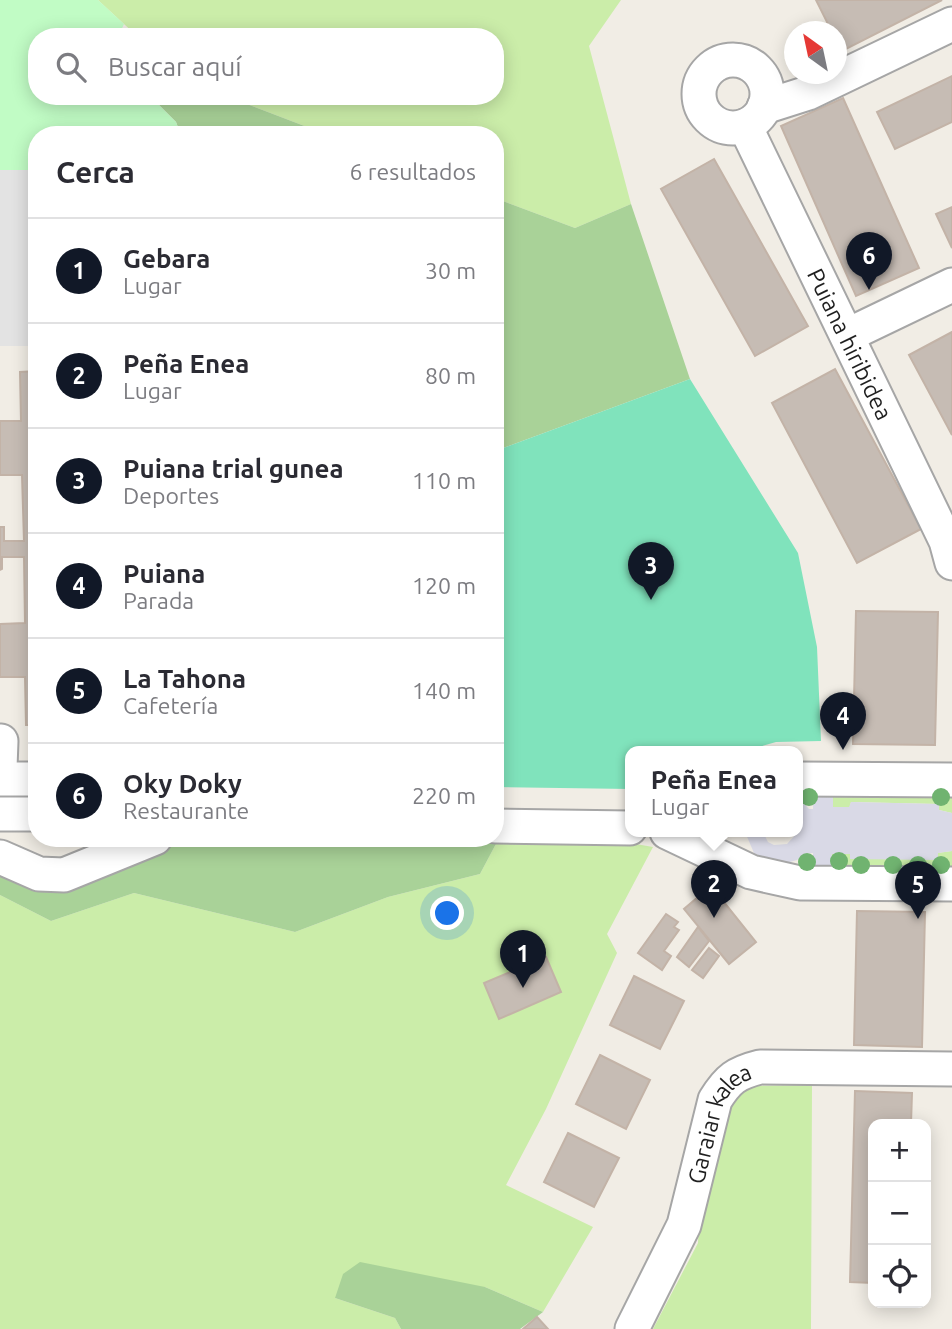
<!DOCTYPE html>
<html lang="es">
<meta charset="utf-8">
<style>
body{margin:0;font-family:Ubuntu,sans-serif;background:#f7f7f7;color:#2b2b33}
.controls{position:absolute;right:21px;bottom:21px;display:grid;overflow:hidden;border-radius:14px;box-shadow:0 4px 18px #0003}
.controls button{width:63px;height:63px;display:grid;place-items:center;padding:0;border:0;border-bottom:2px solid #e1e1e2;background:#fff;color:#2b2b33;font:35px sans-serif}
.compass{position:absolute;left:784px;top:21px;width:63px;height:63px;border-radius:50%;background:#fff;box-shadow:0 4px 18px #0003;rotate:327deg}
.you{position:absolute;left:448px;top:914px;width:24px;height:24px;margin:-18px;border:5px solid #fff;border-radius:50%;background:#1a73e8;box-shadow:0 0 0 10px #1a73e833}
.badge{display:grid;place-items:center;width:46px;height:46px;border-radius:50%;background:#111827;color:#fff;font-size:23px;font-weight:700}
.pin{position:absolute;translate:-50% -58px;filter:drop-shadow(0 2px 4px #0008)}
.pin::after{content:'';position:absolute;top:37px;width:24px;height:21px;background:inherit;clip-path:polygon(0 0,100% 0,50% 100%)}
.popup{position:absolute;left:625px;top:746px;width:178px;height:91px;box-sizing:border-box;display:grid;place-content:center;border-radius:14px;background:#fff;filter:drop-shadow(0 2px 5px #0005);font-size:23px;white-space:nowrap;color:#7c7c81}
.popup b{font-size:26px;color:#2b2b33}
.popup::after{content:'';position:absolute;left:50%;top:100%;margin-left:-14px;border:14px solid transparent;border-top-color:#fff}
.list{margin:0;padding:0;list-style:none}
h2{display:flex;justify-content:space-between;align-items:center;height:91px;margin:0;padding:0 28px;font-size:30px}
h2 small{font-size:23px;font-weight:400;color:#7c7c81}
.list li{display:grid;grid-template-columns:46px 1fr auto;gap:21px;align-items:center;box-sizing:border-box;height:105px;padding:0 28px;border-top:2px solid #e1e1e2}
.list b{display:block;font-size:26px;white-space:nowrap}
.list p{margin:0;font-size:23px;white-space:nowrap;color:#7c7c81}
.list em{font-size:23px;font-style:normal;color:#7c7c81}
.icon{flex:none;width:38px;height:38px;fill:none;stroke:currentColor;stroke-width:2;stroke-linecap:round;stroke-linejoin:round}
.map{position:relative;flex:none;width:952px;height:1329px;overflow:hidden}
.search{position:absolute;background:#fff;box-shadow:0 4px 18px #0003;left:28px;top:28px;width:476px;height:77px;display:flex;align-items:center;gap:18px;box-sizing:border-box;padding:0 24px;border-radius:28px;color:#7c7c81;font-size:26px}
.panel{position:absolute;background:#fff;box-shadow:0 4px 18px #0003;left:28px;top:126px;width:476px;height:721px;border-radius:28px}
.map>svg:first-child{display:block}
.grass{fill:#cbeda9}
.forest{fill:#a9d298}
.park{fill:#c1fcc5}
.pitch{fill:#80e3bc}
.parking{fill:#e3e3e3}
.plaza{fill:#d9d9e6}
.building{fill:#c6bcb4;stroke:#c3b3a7;stroke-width:2}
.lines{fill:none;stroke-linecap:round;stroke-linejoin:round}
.minor-casing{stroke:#a6a6a6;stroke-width:37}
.minor{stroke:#fff;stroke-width:33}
.tree{fill:#70b370}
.labels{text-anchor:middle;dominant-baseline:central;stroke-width:5;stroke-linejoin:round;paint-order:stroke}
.street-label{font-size:23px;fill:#1f1f1f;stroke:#fff}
</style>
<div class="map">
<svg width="952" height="1329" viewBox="0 0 952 1329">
<rect width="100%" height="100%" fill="#f1ede5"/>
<g class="grass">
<polygon points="98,0 621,0 589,46 631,204 575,228 495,198 495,135 328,135 226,96 495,96 495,37 138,37"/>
<polygon points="833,789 952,790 952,813 939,810 938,804 851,802 850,807 833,807"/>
<polygon points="497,842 630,843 653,847 607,934 617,953 546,1109 506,1185 593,1227 543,1312 485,1287 335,1298 395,1318 401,1329 0,1329 0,895 51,921 134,893 295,932 388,897 480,874"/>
<polygon points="952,851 952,873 831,872 831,854 850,854 850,859 938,859 937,853"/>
<polygon points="812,1085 811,1329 653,1329 698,1243 699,1217 732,1102 747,1086"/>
</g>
<g class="forest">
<polygon points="150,96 226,96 328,135 181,135 176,122"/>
<polygon points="495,198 575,228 631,204 690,379 495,451"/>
<polygon points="206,838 497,842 480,874 388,897 295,932 134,893 51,921 0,895 0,869 157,849"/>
<polygon points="360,1262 485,1287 543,1312 520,1329 401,1329 395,1318 335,1298 343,1274"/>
</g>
<polygon class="park" points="0,0 98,0 124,24 118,37 37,37 37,96 150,96 176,122 181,135 37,135 37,170 0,170"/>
<polygon class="pitch" points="690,379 798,553 817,647 821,741 776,742 742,752 630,752 630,789 495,787 495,451"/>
<rect class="parking" x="0" y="170" width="37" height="176"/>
<polygon class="plaza" points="813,789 833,789 833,807 849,807 851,802 939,804 939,810 952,813 952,851 938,853 938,860 850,859 850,854 832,854 831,872 813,872 813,853 807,853 797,860 786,863 775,864 754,853 745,832 763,832 768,842 774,845 787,844 798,832 798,797 809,809 813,809"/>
<g class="building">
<polygon points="816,0 942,0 842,51 836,41 836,32 832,32"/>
<polygon points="952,76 952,122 895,149 877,112"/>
<polygon points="843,98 919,268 856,296 781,126"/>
<polygon points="714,159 808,326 755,356 661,189"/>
<polygon points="952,207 952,248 936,214"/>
<polygon points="952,332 952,435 909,355"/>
<polygon points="835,369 921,529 857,563 772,403"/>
<polygon points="37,371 37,725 26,725 25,677 0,677 0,624 25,623 24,557 2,557 2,569 0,570 0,527 4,527 4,541 24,541 22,475 0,475 0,421 21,421 20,372"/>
<polygon points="856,611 938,612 935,745 853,744"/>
<polygon points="711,886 756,942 729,964 684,909"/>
<polygon points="857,911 925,912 922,1047 854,1045"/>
<polygon points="666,914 678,922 674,927 679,930 664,951 671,956 662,970 638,953"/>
<polygon points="698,927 709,941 689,967 677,957"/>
<polygon points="709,948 719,956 703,978 692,970"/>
<polygon points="546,957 561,992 499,1019 484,983"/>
<polygon points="634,976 684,1001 660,1049 610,1025"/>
<polygon points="600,1055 650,1080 626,1129 576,1104"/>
<polygon points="855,1091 912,1093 911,1124 873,1124 873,1283 850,1282"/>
<polygon points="568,1133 619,1158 594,1207 544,1182"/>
<polygon points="537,1317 548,1329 523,1329"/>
</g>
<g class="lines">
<defs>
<g id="minor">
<circle cx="733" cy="94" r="34"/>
<polyline points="764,107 808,93 952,24"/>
<path id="s1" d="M745,126L946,541L952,563"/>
<polyline points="848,335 952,285"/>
<polyline points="0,768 1,741"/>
<polyline points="0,779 37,779"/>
<polyline points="798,779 952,780"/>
<polyline points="0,814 37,814"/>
<polyline points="495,826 630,828"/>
<polyline points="667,832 751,872 800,883 952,884"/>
<polyline points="0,857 39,874 64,875 155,838"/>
<path id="s2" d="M632,1329L684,1225L715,1100C728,1079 736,1073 760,1067L952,1069"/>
</g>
</defs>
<use href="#minor" class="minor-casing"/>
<use href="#minor" class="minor"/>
</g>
<g class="tree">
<circle cx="809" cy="797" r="9"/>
<circle cx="941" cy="797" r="9"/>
<circle cx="839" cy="861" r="9"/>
<circle cx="807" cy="862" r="9"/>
<circle cx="861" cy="865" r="9"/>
<circle cx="893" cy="865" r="9"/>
<circle cx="918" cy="865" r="9"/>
<circle cx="941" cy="865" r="9"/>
</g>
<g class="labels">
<g class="street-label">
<text stroke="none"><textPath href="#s1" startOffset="242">Puiana hiribidea</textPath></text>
<text stroke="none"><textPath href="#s2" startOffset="226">Garaiar kalea</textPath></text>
</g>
</g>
</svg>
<div class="controls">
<button>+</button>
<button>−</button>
<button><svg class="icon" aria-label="locate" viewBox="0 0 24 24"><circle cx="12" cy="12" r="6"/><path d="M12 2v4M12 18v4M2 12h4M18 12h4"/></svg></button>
</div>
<svg class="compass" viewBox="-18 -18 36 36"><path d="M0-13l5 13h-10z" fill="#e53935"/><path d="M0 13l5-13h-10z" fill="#7c7c81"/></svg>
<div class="you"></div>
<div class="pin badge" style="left:523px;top:988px">1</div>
<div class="pin badge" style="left:714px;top:918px">2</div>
<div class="popup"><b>Peña Enea</b>Lugar</div>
<div class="pin badge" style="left:651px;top:600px">3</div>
<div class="pin badge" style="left:843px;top:750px">4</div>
<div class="pin badge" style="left:918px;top:919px">5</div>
<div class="pin badge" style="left:869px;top:290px">6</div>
<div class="search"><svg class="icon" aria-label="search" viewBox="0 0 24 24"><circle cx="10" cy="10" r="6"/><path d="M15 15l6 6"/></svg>Buscar aquí</div>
<section class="panel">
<h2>Cerca<small>6 resultados</small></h2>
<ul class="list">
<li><span class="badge">1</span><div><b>Gebara</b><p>Lugar</p></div><em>30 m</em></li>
<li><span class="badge">2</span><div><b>Peña Enea</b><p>Lugar</p></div><em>80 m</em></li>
<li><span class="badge">3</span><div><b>Puiana trial gunea</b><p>Deportes</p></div><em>110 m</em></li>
<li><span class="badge">4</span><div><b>Puiana</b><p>Parada</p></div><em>120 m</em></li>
<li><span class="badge">5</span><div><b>La Tahona</b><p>Cafetería</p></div><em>140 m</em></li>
<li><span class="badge">6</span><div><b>Oky Doky</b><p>Restaurante</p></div><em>220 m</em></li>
</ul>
</section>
</div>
